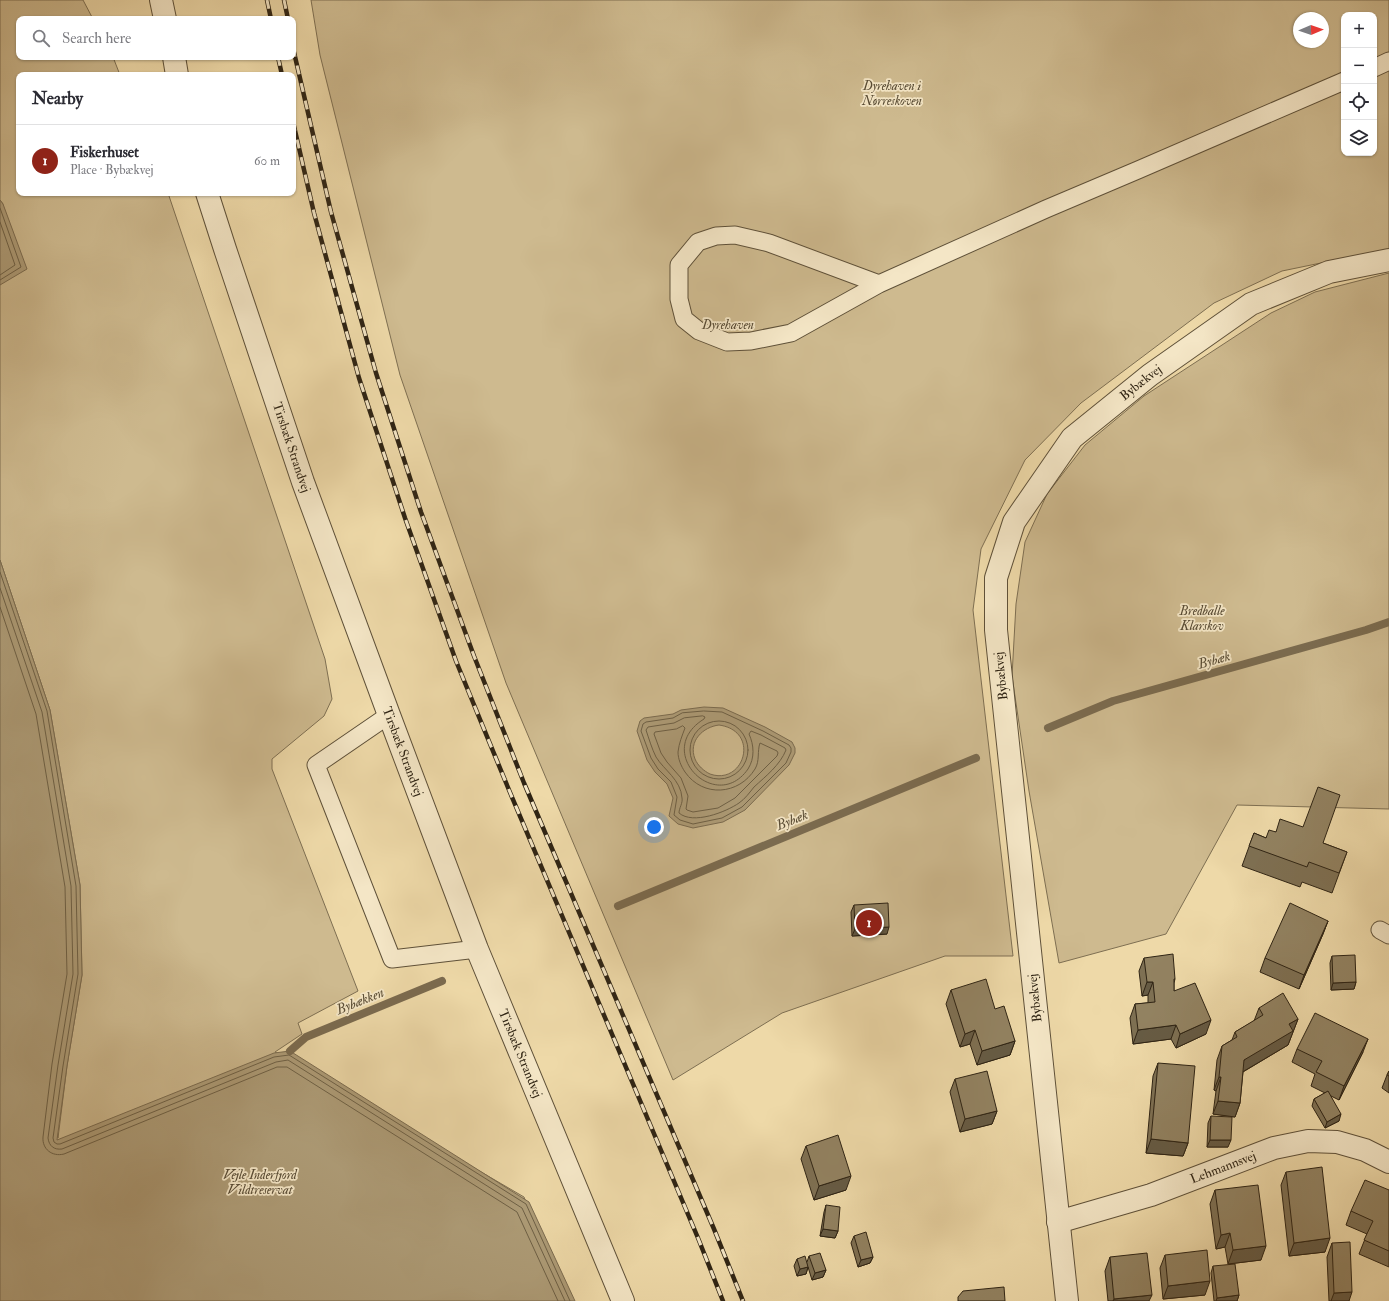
<!DOCTYPE html>
<meta charset="utf-8">
<style>
body{margin:0;font-family:"IM FELL Double Pica",serif;background:#f7f7f7;color:#2b2b33}
.controls{position:absolute;right:12px;top:12px;display:grid;overflow:hidden;border-radius:8px;box-shadow:0 1px 3px #0004}
.controls button{width:36px;height:36px;display:grid;place-items:center;padding:0;border:0;border-bottom:1px solid #e1e1e2;background:#fff;color:#2b2b33;font:20px sans-serif}
.compass{position:absolute;left:1293px;top:12px;width:36px;height:36px;border-radius:50%;background:#fff;box-shadow:0 1px 3px #0004;rotate:88deg}
.you{position:absolute;left:654px;top:827px;width:14px;height:14px;margin:-10px;border:3px solid #fff;border-radius:50%;background:#1a73e8;box-shadow:0 0 0 6px #1a73e833}
.badge{display:grid;place-items:center;width:26px;height:26px;border-radius:50%;background:#8f2418;color:#fff;font-size:13px;font-weight:700}
.pin{position:absolute;translate:-50% -50%;border:2px solid #fff;box-shadow:0 1px 4px #0006}
.list{margin:0;padding:0;list-style:none}
h2{display:flex;justify-content:space-between;align-items:center;height:52px;margin:0;padding:0 16px;font-size:17px}
h2 small{font-size:13px;font-weight:400;color:#7c7c81}
.list li{display:grid;grid-template-columns:26px 1fr auto;gap:12px;align-items:center;box-sizing:border-box;height:72px;padding:0 16px;border-top:1px solid #e1e1e2}
.list b{display:block;font-size:15px;white-space:nowrap}
.list p{margin:0;font-size:13px;white-space:nowrap;color:#7c7c81}
.list em{font-size:13px;font-style:normal;color:#7c7c81}
.icon{flex:none;width:22px;height:22px;fill:none;stroke:currentColor;stroke-width:2;stroke-linecap:round;stroke-linejoin:round}
.map{position:relative;flex:none;width:1389px;height:1301px;overflow:hidden}
.search{position:absolute;background:#fff;box-shadow:0 1px 3px #0004;left:16px;top:16px;width:280px;height:44px;display:flex;align-items:center;gap:10px;box-sizing:border-box;padding:0 14px;border-radius:8px;color:#7c7c81;font-size:15px}
.panel{position:absolute;background:#fff;box-shadow:0 1px 3px #0004;left:16px;top:72px;width:280px;height:124px;border-radius:8px}
.map>svg:first-child{display:block}
.green{fill:#ceba8f;stroke:#7e6f52;fill-rule:evenodd}
.water{fill:#ad9b76;stroke:#7b6b4f;fill-rule:evenodd}
.lines{fill:none;stroke-linecap:round;stroke-linejoin:round}
.shore{stroke:#6e6045;stroke-width:1}
.stream{stroke:#7b6b4f;stroke-width:8}
.service-casing{stroke:#5f5139;stroke-width:19}
.minor-casing{stroke:#5f5139;stroke-width:24}
.tertiary-casing{stroke:#5f5139;stroke-width:24}
.service{stroke:#f4e6c6;stroke-width:17}
.minor{stroke:#f4e6c6;stroke-width:22}
.tertiary{stroke:#f4e6c6;stroke-width:22}
.rail-casing{stroke:#2f2414;stroke-width:4.5}
.rail{stroke:#f4e6c6;stroke-width:3;stroke-dasharray:9;stroke-linecap:butt}
.wall{fill:#7e7053;stroke:#2f2414}
.shaded-wall{fill:#665b44;stroke:#2f2414}
.building{fill:#928261;stroke:#2f2414}
.labels{text-anchor:middle;dominant-baseline:central;stroke-width:3.5;stroke-linejoin:round;paint-order:stroke}
.park-label{font-size:13px;font-style:italic;fill:#574a33;stroke:#f4e6c6}
.street-label{font-size:13px;fill:#2f2414;stroke:#f4e6c6}
.water-label{font-size:14px;font-style:italic;fill:#5b4e36;stroke:#f4e6c6}
</style>
<div class="map">
<svg width="1389" height="1301" viewBox="0 0 1389 1301">
<rect width="100%" height="100%" fill="#eed9a8"/>
<filter id="stains"><feTurbulence type="fractalNoise" baseFrequency=".005" numOctaves="4"/><feColorMatrix values="0 0 0 0 .2 0 0 0 0 .09 0 0 0 0 .02 0 0 0 .5 -.17"/></filter>
<radialGradient id="worn" r=".72"><stop offset=".6" stop-color="#630" stop-opacity="0"/><stop offset="1" stop-color="#630" stop-opacity=".3"/></radialGradient>
<g class="green">
<polygon points="0,0 83,0 93,19 19,19 19,57 113,57 120,75 19,75 19,193 168,193 325,659 332,699 324,716 272,759 272,769 358,991 298,1023 302,1034 275,1052 524,1197 563,1301 0,1301 0,597 58,1138 67,1066 82,975 80,885 50,710 0,560 0,213 3,204 0,200"/>
<path d="M311,0H1389V249L1282,271L1214,303L1081,403L1025,460L981,549L973,610L1013,956H945L782,1013L673,1080L506,683L400,375L320,55ZM1344,15H1374V153H1344ZM1299,18H1323V42H1299Z"/>
<polygon points="1389,273 1389,809 1237,805 1166,934 1059,963 1029,791 1012,676 1016,604 1025,542 1047,494 1085,445 1144,396 1271,313 1315,292"/>
</g>
<g class="water">
<polygon points="0,200 3,204 27,269 0,285"/>
<polygon points="0,560 50,710 80,885 82,975 67,1066 57,1140 274,1053 290,1051 529,1202 575,1301 0,1301"/>
<path d="M704,707L723,708L765,727L792,742L795,748V753L789,765L745,810L723,822L693,828L678,824L669,816L673,798L667,784L655,772L647,760L637,731L640,721L644,718L673,714L681,710ZM719,725C761,731 744,786 710,774C704,771 698,766 695,759C688,741 703,727 719,725Z"/>
</g>
<g class="lines">
<g class="shore">
<polyline points="0,208 21,267 0,280"/>
<polyline points="0,222 15,265 0,275"/>
<polyline points="0,572 47,711 76,886 78,974 63,1066 53,1138 54,1142 57,1144 60,1144 274,1057 289,1055 526,1204 570,1301"/>
<path d="M0,588L42,712L71,886L73,974L58,1065L48,1138C49,1146 54,1150 62,1149L276,1062L288,1060L522,1208L565,1301"/>
<path d="M0,607L36,714L65,887L67,974L52,1064L43,1137C42,1149 52,1157 64,1154L277,1067H287L517,1212L558,1301"/>
<polygon points="704,711 722,712 763,731 789,745 791,748 791,752 786,763 742,807 722,818 693,824 680,820 674,815 677,797 671,782 658,769 651,758 641,731 643,724 646,722 673,718 682,713"/>
<path d="M703,716L705,717L704,719C652,751 716,815 748,769C755,758 754,745 749,734L751,731L761,735L785,748L786,750C780,765 766,776 754,787C750,792 745,799 739,803C726,812 693,825 679,813C679,808 683,803 682,798C681,780 664,770 656,757C652,749 649,739 646,730L648,727L674,723L684,718Z"/>
<circle cx="719" cy="750" r="29"/>
<path d="M683,726L685,728C682,736 679,743 678,752C678,759 681,766 685,772C703,798 739,795 755,769C760,761 757,751 760,743L777,751L778,753L777,756L735,798L718,808L693,812L687,810L686,809L688,796L681,778L667,762L661,753L654,734L655,732L676,729Z"/>
</g>
<g class="stream">
<polyline points="1048,728 1113,701 1366,630 1389,622"/>
<polyline points="618,906 976,758"/>
<polyline points="290,1051 306,1037 442,981"/>
</g>
<defs>
<g id="service">
<polyline points="1374,68 1389,61"/>
<polyline points="879,284 769,243 735,235 716,236 698,242 679,265 679,299 684,319 699,331 727,342 751,341 791,333 879,284 1046,209 1138,170 1344,81"/>
<polyline points="389,715 316,765 392,959 477,949"/>
<polyline points="1380,930 1389,935"/>
</g>
<g id="minor">
<path id="s1" d="M1058,1222L1151,1195L1274,1148L1308,1141L1337,1142L1365,1150L1389,1162"/>
<path id="s2" d="M1067,1301L996,630V578L1014,522L1072,438L1150,375L1251,304L1329,272L1389,260"/>
</g>
<g id="tertiary">
<polyline points="161,0 165,19"/>
<polyline points="174,57 177,75"/>
<path id="s3" d="M207,193L225,249L303,482L389,715L477,949L623,1301"/>
</g>
</defs>
<use href="#service" class="service-casing"/>
<use href="#minor" class="minor-casing"/>
<use href="#tertiary" class="tertiary-casing"/>
<use href="#service" class="service"/>
<use href="#minor" class="minor"/>
<use href="#tertiary" class="tertiary"/>
<defs>
<g id="rail">
<polyline points="267,0 271,19"/>
<polyline points="284,0 288,19"/>
<polyline points="293,48 331,212 376,373 421,512 474,656 524,783 714,1229 743,1301"/>
<polyline points="278,57 282,75"/>
<polyline points="293,122 314,213 359,378 405,518 456,661 509,790 698,1238 723,1301"/>
</g>
</defs>
<use href="#rail" class="rail-casing"/>
<use href="#rail" class="rail"/>
</g>
<g class="wall">
<polygon points="1275,832 1323,843 1347,852 1332,893 1302,882 1300,887 1242,866 1254,833 1266,838"/>
<polygon points="854,905 887,934 852,936 851,912"/>
<polygon points="1328,921 1323,934 1299,989 1260,972 1265,958"/>
<polygon points="1332,956 1356,982 1354,989 1331,990 1330,963"/>
<polygon points="1144,958 1175,979 1174,983 1174,991 1206,1034 1176,1048 1171,1039 1133,1044 1130,1018 1135,1004 1148,1003 1148,995 1142,996 1139,971"/>
<polygon points="951,990 995,1009 1015,1041 1010,1055 977,1065 970,1044 960,1047 946,1004"/>
<polygon points="1259,1008 1298,1019 1288,1045 1243,1072 1240,1103 1235,1117 1213,1114 1216,1091 1214,1090 1217,1060 1222,1046 1232,1040 1235,1032 1254,1021"/>
<polygon points="1297,1049 1363,1052 1339,1100 1331,1096 1339,1121 1325,1128 1312,1106 1314,1099 1325,1093 1311,1086 1315,1074 1292,1062"/>
<polygon points="1158,1063 1188,1143 1183,1156 1146,1153 1153,1076"/>
<polygon points="1389,1071 1389,1093 1382,1088 1387,1075"/>
<polygon points="955,1079 997,1111 992,1124 960,1132 950,1092"/>
<polygon points="1211,1116 1228,1147 1207,1147 1208,1123"/>
<polygon points="806,1146 846,1190 814,1200 801,1159"/>
<polygon points="1286,1172 1325,1252 1289,1256 1281,1185"/>
<polygon points="1215,1190 1261,1260 1228,1264 1225,1247 1216,1249 1210,1204"/>
<polygon points="1389,1190 1389,1267 1359,1254 1367,1234 1346,1225 1351,1211"/>
<polygon points="826,1205 838,1231 835,1238 820,1236 824,1212"/>
<polygon points="854,1236 873,1257 870,1263 858,1267 851,1243"/>
<polygon points="1332,1243 1349,1301 1329,1301 1327,1257"/>
<polygon points="1165,1255 1205,1295 1163,1299 1160,1268"/>
<polygon points="809,1256 826,1270 823,1277 812,1280 808,1267 806,1274 797,1276 794,1266 797,1259 807,1262"/>
<polygon points="1110,1257 1149,1301 1108,1301 1105,1271"/>
<polygon points="1213,1266 1239,1295 1237,1301 1214,1301 1211,1273"/>
</g>
<g class="shaded-wall">
<polygon points="1328,921 1323,934 1299,989 1304,975"/>
<polygon points="889,927 887,934 852,936 855,929"/>
<polygon points="1147,982 1153,982 1148,995 1142,996"/>
<polygon points="1356,982 1354,989 1331,990 1333,983"/>
<polygon points="1298,1019 1288,1045 1239,1074 1244,1060 1289,1024"/>
<polygon points="1211,1020 1206,1034 1176,1048 1180,1034"/>
<polygon points="1176,1025 1171,1039 1133,1044 1138,1030"/>
<polygon points="975,1030 970,1044 960,1047 965,1034"/>
<polygon points="1368,1039 1363,1052 1339,1100 1344,1086"/>
<polygon points="1015,1041 1010,1055 977,1065 982,1051"/>
<polygon points="1219,1077 1221,1077 1216,1091 1214,1090"/>
<polygon points="1218,1101 1240,1103 1235,1117 1213,1114"/>
<polygon points="997,1111 992,1124 960,1132 965,1119"/>
<polygon points="1341,1114 1339,1121 1325,1128 1327,1122"/>
<polygon points="1151,1139 1188,1143 1183,1156 1146,1153"/>
<polygon points="1210,1140 1231,1140 1228,1147 1207,1147"/>
<polygon points="851,1176 846,1190 814,1200 819,1186"/>
<polygon points="823,1229 838,1231 835,1238 820,1236"/>
<polygon points="1230,1233 1225,1247 1216,1249 1221,1235"/>
<polygon points="1330,1238 1325,1252 1289,1256 1294,1243"/>
<polygon points="1266,1246 1261,1260 1228,1264 1233,1250"/>
<polygon points="873,1257 870,1263 858,1267 861,1260"/>
<polygon points="808,1267 806,1274 797,1276 800,1269"/>
<polygon points="826,1270 823,1277 812,1280 815,1273"/>
<polygon points="1210,1281 1205,1295 1163,1299 1168,1286"/>
<polygon points="1352,1292 1349,1301 1331,1301 1334,1293"/>
<polygon points="1152,1295 1149,1301 1113,1301 1114,1299"/>
<polygon points="1239,1295 1237,1301 1216,1301 1217,1298"/>
</g>
<g class="building">
<polygon points="1318,787 1340,795 1323,843 1347,852 1339,873 1309,862 1307,867 1249,846 1254,833 1266,838 1269,830 1276,832 1280,819 1303,827"/>
<polygon points="888,903 889,927 855,929 854,905"/>
<polygon points="1290,903 1328,921 1304,975 1265,958"/>
<polygon points="1173,954 1175,979 1174,979 1174,991 1195,983 1211,1020 1180,1034 1176,1025 1138,1030 1135,1004 1155,1002 1153,982 1147,982 1144,958"/>
<polygon points="1355,955 1356,982 1333,983 1332,956"/>
<polygon points="986,979 995,1009 1004,1006 1015,1041 982,1051 975,1030 965,1034 951,990"/>
<polygon points="1283,993 1298,1019 1289,1024 1293,1031 1244,1060 1240,1103 1218,1101 1221,1077 1219,1077 1222,1046 1237,1037 1235,1032 1263,1015 1259,1008"/>
<polygon points="1315,1013 1368,1039 1344,1086 1316,1072 1322,1061 1297,1049"/>
<polygon points="1158,1063 1195,1066 1188,1143 1151,1139"/>
<polygon points="987,1071 997,1111 965,1119 955,1079"/>
<polygon points="1389,1071 1389,1076 1387,1075"/>
<polygon points="1328,1091 1341,1114 1327,1122 1314,1099"/>
<polygon points="1211,1116 1232,1117 1231,1140 1210,1140"/>
<polygon points="838,1135 851,1176 819,1186 806,1146"/>
<polygon points="1322,1167 1330,1238 1294,1243 1286,1172"/>
<polygon points="1365,1180 1389,1190 1389,1251 1364,1240 1373,1221 1351,1211"/>
<polygon points="1258,1185 1266,1246 1233,1250 1230,1233 1221,1235 1215,1190"/>
<polygon points="826,1205 840,1207 838,1231 823,1229"/>
<polygon points="866,1232 873,1257 861,1260 854,1236"/>
<polygon points="1350,1242 1352,1292 1334,1293 1332,1243"/>
<polygon points="1207,1250 1210,1281 1168,1286 1165,1255"/>
<polygon points="820,1253 826,1270 815,1273 809,1256"/>
<polygon points="1147,1253 1152,1295 1114,1299 1110,1257"/>
<polygon points="805,1256 808,1267 800,1269 797,1259"/>
<polygon points="1235,1264 1239,1295 1217,1298 1213,1266"/>
<polygon points="1004,1287 1005,1301 958,1301 958,1297 963,1291"/>
</g>
<g class="labels">
<g class="park-label">
<text x="892" y="86">Dyrehaven i<tspan x="892" dy="15">Nørreskoven</tspan></text>
<text x="728" y="325">Dyrehaven</text>
<text x="1202" y="611">Bredballe<tspan x="1202" dy="15">Klarskov</tspan></text>
<text x="260" y="1175">Vejle Inderfjord<tspan x="260" dy="15">Vildtreservat</tspan></text>
</g>
<g class="street-label">
<text stroke="none"><textPath href="#s2" startOffset="976">Bybækvej</textPath></text>
<text stroke="none"><textPath href="#s3" startOffset="268">Tirsbæk Strandvej</textPath></text>
<text transform="translate(1001 676) rotate(-96)">Bybækvej</text>
<text stroke="none"><textPath href="#s3" startOffset="592">Tirsbæk Strandvej</textPath></text>
<text transform="translate(1035 998) rotate(-96)">Bybækvej</text>
<text stroke="none"><textPath href="#s3" startOffset="916">Tirsbæk Strandvej</textPath></text>
<text stroke="none"><textPath href="#s1" startOffset="174">Lehmannsvej</textPath></text>
</g>
<g class="water-label">
<text transform="translate(1214 660) rotate(-16)">Bybæk</text>
<text transform="translate(792 820) rotate(-22)">Bybæk</text>
<text transform="translate(360 1001) rotate(-22)">Bybækken</text>
</g>
</g>
<rect width="100%" height="100%" filter="url(#stains)"/>
<rect width="100%" height="100%" fill="url(#worn)"/>
</svg>
<div class="controls">
<button>+</button>
<button>−</button>
<button><svg class="icon" aria-label="locate" viewBox="0 0 24 24"><circle cx="12" cy="12" r="6"/><path d="M12 2v4M12 18v4M2 12h4M18 12h4"/></svg></button>
<button><svg class="icon" aria-label="layers" viewBox="0 0 24 24"><path d="M12 4l9 5-9 5-9-5zM3 14l9 5 9-5"/></svg></button>
</div>
<svg class="compass" viewBox="-18 -18 36 36"><path d="M0-13l5 13h-10z" fill="#e53935"/><path d="M0 13l5-13h-10z" fill="#7c7c81"/></svg>
<div class="you"></div>
<div class="pin badge" style="left:869px;top:923px">1</div>
<div class="search"><svg class="icon" aria-label="search" viewBox="0 0 24 24"><circle cx="10" cy="10" r="6"/><path d="M15 15l6 6"/></svg>Search here</div>
<section class="panel">
<h2>Nearby<small></small></h2>
<ul class="list">
<li><span class="badge">1</span><div><b>Fiskerhuset</b><p>Place · Bybækvej</p></div><em>60 m</em></li>
</ul>
</section>
</div>
